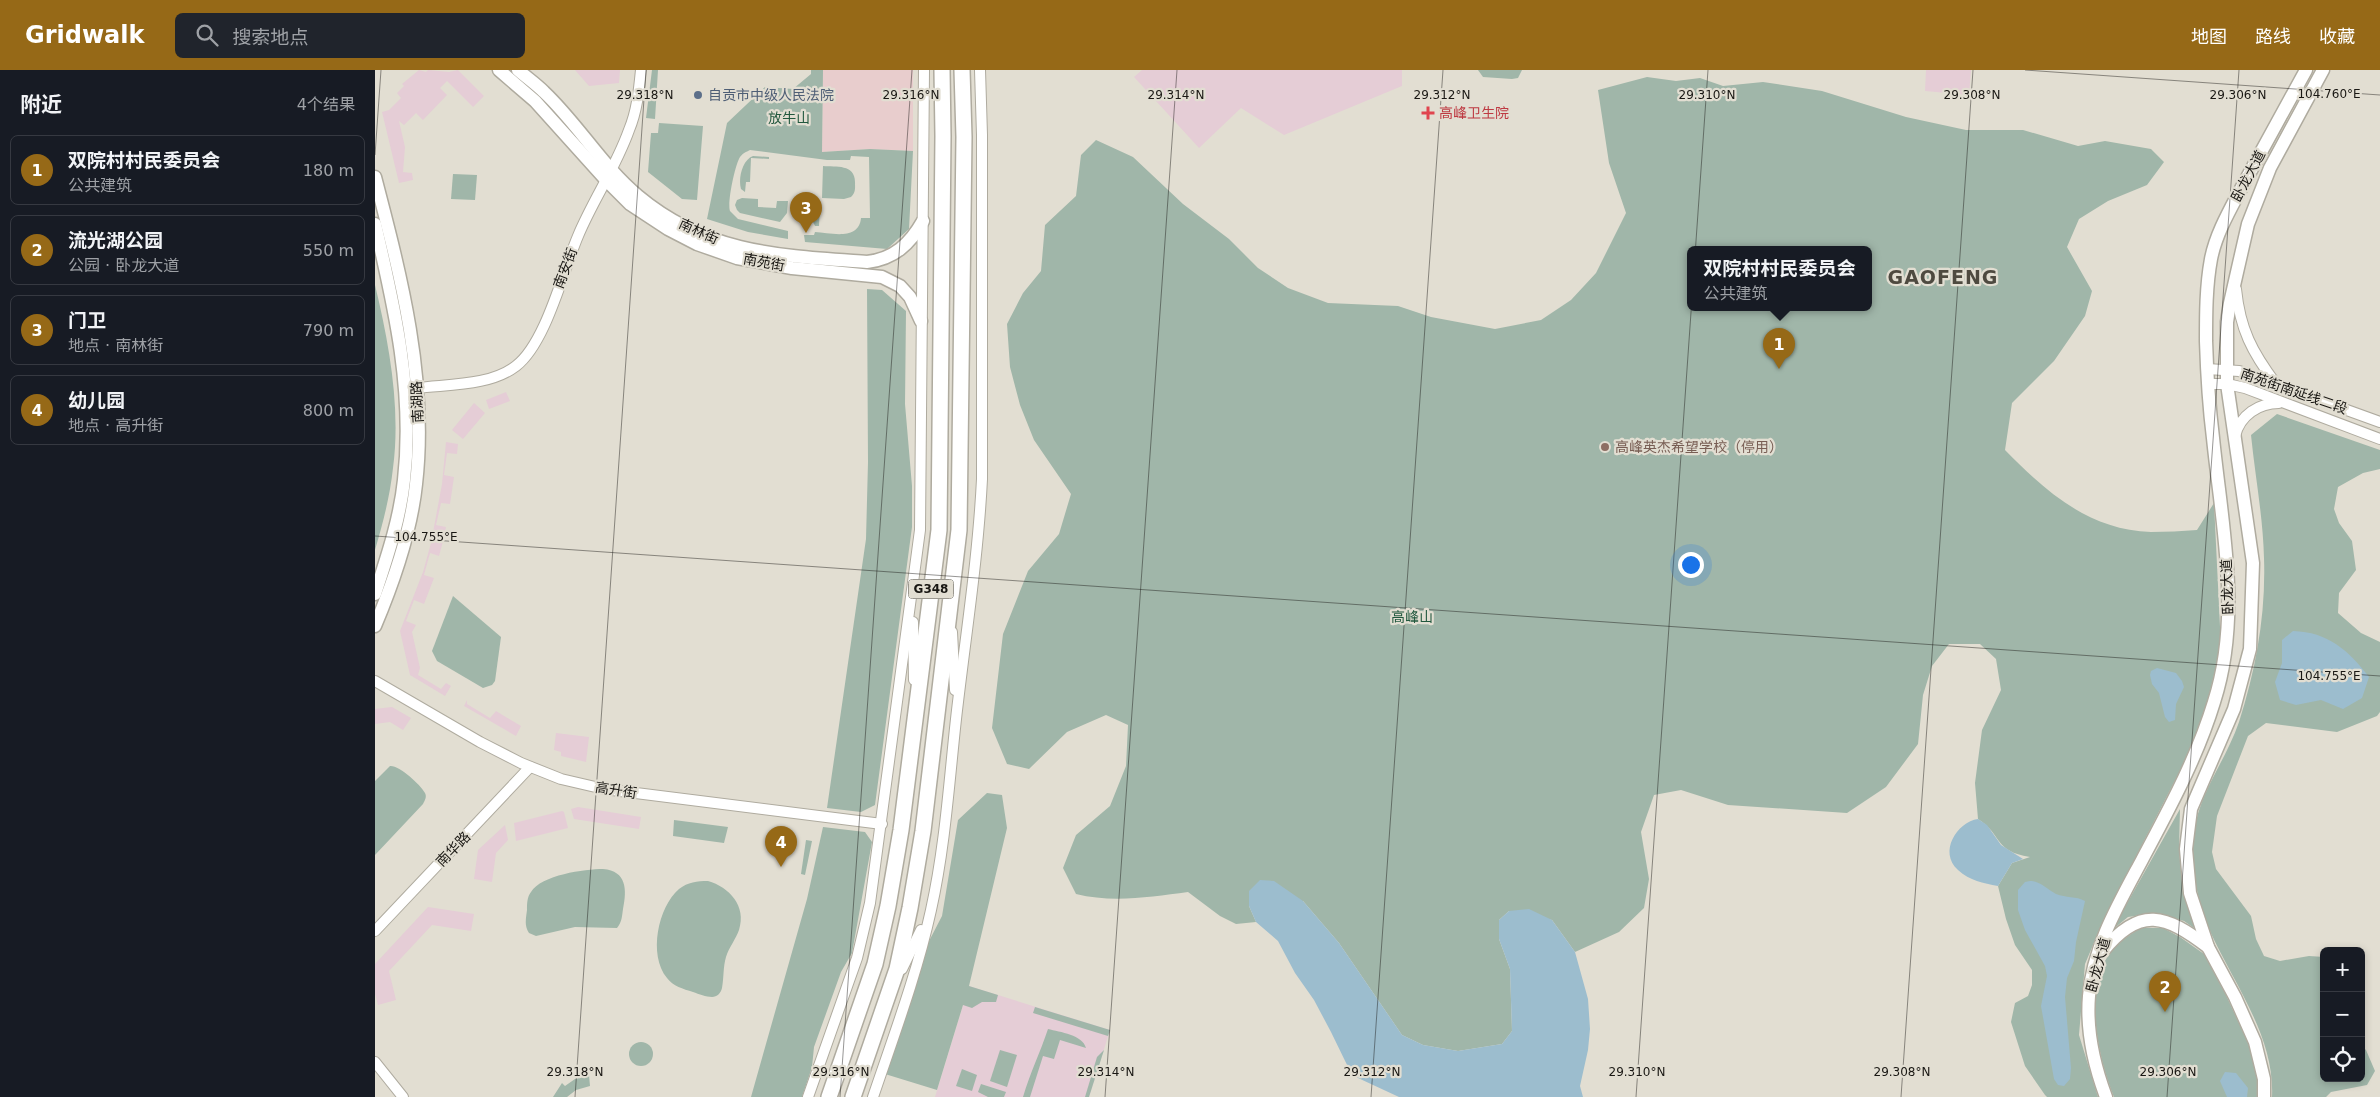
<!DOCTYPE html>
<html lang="zh">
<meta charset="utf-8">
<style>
body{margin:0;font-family:"DejaVu Sans","Noto Sans SC",sans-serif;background:#20242c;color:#f1f3f6}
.controls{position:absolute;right:15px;bottom:15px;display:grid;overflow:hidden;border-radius:8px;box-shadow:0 2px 8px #0003}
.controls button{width:45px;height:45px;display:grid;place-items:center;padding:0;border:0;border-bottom:1px solid #363941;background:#171b24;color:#f1f3f6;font:25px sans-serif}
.you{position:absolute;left:1315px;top:494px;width:18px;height:18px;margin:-12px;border:4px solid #fff;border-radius:50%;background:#1a73e8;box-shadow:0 0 0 8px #1a73e833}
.badge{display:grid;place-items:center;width:32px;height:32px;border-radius:50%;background:#966917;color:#fff;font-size:16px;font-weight:700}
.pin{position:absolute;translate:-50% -41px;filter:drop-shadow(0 1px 2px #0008)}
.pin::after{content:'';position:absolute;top:26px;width:18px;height:15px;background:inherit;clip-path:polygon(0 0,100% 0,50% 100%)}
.popup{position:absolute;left:1312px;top:176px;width:185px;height:65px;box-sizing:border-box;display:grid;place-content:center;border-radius:8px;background:#171b24;filter:drop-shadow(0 1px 4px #0005);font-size:16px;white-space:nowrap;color:#9ea1a6}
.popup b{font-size:19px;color:#f1f3f6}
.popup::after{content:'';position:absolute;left:50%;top:100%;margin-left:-10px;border:10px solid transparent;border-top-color:#171b24}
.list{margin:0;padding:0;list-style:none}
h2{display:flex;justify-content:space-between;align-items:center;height:65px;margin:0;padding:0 20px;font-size:21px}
h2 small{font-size:16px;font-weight:400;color:#9ea1a6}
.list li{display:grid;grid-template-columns:32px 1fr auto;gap:15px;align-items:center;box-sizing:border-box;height:70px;margin:0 10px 10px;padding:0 10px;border:1px solid #363941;border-radius:8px}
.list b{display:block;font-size:19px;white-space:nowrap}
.list p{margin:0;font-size:16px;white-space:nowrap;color:#9ea1a6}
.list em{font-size:16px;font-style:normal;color:#9ea1a6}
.icon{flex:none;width:28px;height:28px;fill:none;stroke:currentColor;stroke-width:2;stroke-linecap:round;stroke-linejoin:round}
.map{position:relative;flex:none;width:2005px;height:1027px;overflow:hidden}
header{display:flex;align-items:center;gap:30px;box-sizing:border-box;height:70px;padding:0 25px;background:#966917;color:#fff}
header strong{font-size:24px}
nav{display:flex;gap:28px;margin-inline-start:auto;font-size:18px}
.search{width:350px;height:45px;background:#20242c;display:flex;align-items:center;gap:12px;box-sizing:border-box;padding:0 18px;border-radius:8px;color:#9ea1a6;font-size:19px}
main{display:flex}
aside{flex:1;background:#171b24}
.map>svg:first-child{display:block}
.commercial{fill:#e5cdd6}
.industrial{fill:#e8cdcd}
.green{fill:#a0b6a9;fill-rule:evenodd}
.water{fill:#9cbdce}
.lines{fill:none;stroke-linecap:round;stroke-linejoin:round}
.minor-casing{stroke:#afab9f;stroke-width:12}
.major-casing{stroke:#afab9f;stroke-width:15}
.highway-casing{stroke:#afab9f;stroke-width:18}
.minor{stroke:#fff;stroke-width:10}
.major{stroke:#fff;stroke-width:12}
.highway{stroke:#fff;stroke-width:15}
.ticks{fill:none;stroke:#191713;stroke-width:1;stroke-opacity:0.45}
.service-dot{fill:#5c6f8a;stroke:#e2ded2;stroke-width:2}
.health-dot{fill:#e0444e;stroke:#e2ded2;stroke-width:2}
.education-dot{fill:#8d6e63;stroke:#e2ded2;stroke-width:2}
.labels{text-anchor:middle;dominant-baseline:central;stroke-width:4.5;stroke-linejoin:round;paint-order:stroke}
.shield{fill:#e2ded2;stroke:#55534c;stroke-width:1}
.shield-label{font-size:12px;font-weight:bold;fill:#191713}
.service-label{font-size:14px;fill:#4e5e75;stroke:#e2ded2;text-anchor:start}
.health-label{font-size:14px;fill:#be3a42;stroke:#e2ded2;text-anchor:start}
.park-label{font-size:14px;fill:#22583e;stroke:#e2ded2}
.street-label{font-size:14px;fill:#191713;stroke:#e2ded2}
.education-label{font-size:14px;fill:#785e54;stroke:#e2ded2;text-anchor:start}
.district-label{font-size:19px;font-weight:bold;letter-spacing:1px;fill:#4e4a40;stroke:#e2ded2}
.ticks-label{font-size:12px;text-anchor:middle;fill:#191713;stroke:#e2ded2;stroke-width:4.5;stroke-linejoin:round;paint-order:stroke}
</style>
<header>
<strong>Gridwalk</strong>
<div class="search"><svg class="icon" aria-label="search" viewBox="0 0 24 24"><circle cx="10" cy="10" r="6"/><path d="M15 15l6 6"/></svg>搜索地点</div>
<nav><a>地图</a><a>路线</a><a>收藏</a></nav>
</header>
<main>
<aside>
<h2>附近<small>4个结果</small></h2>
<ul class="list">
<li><span class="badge">1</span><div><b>双院村村民委员会</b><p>公共建筑</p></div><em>180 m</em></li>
<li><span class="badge">2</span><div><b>流光湖公园</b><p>公园 · 卧龙大道</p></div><em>550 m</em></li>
<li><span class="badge">3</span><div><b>门卫</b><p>地点 · 南林街</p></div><em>790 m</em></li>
<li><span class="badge">4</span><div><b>幼儿园</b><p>地点 · 高升街</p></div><em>800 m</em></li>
</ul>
</aside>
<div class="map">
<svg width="2005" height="1027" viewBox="0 0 2005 1027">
<rect width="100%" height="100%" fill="#e2ded2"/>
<g class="commercial">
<polygon points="44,0 51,2 53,0 74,2 83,0 109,26 98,37 72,11 65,18 72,25 48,50 41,43 29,55 24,51 30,77 28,102 37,103 38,110 24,113 7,42 14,40 26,28 22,23 29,16 27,14"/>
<polygon points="200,0 245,0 244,13 214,16"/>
<polygon points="767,0 1027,0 1027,16 909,65 866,38 824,78 759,7"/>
<polygon points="1551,0 1596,0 1594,25 1550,21"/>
<polygon points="131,322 135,331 114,339 111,330"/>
<polygon points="99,333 110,343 88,369 77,360"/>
<polygon points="71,372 83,374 82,384 72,383 69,405 79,407 75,434 66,433 61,455 71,457 67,475 64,486 55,483 49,505 59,508 49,534 39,530 31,551 41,555 37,562 45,598 43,605 66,619 71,613 76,616 70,626 35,605 25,561 48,502 56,473 67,414"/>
<polygon points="92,630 92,634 115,648 121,641 146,656 141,666 89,636"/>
<polygon points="17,637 36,648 28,660 15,652 0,654 0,639"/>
<polygon points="181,663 214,667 211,692 186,686 186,682 179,680"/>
<polygon points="203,737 266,747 264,759 199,749 196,739"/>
<polygon points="187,741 189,742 193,758 141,771 139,753"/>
<polygon points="130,755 133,770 121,783 117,812 99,809 103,780"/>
<polygon points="53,837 99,844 96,861 57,855 14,901 21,930 3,935 0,924 0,894"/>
<polygon points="594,916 735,960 714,1027 560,1027"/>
</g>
<polygon class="industrial" points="448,0 538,0 538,81 495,79 447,82"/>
<g class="green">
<polygon points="277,0 283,0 280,49 271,48"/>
<path d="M436,0H448L447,82L495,79L538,81L534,159L512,179L430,172L429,165H439L440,162C456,163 484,171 486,148H495L494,87L476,86L475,90H452L375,80C371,82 368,83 365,87C360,95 352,133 355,141L363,149L413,161V169L373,162L332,149L352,53L390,17L418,19L436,4Z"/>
<polygon points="1103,0 1147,0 1143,8 1137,9 1108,7"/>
<path d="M1272,7L1301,11L1325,8L1348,16L1388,12L1447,21L1531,47L1591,60H1648L1703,76L1730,71L1776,79L1789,92L1772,115L1733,131L1704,149L1692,177L1717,221L1710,246L1679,291L1637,333L1630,380C1671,422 1714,460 1776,462C1791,462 1807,461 1822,460L1839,433L1846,577L1832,633L1812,687L1729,849L1710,894L1704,965L1723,1027H1672L1670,1025L1650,996L1636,952L1640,933L1653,926L1657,915V900L1640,875L1631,849L1623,816L1637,793L1655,787C1618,781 1628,765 1603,749L1600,713L1607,660L1626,620L1621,589L1605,574H1574L1557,596L1548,625L1543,674L1511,717L1472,743L1353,735L1306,720L1279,725L1266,762L1274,809L1269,838L1244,862L1200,882L1177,850L1134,841L1124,850V869L1135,899L1137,961L1127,974L1083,981L1048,975L1027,965L964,873L928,831L874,836L881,852L861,854L845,846L813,822C776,827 737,833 701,824L688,798L701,765L735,736L751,696L753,655L731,645L692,662L654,699L632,694L617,658L628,564L653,501L684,464L696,424L659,370L645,335L635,297L632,254L648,223L666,201L670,155L701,126L706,85L721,70L758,87L808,134L854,169L883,198L913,218L953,233L1023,236L1056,247L1120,259L1166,250L1196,230L1221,203L1251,143L1234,93L1223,20ZM1315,180H1493V238H1315Z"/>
<polygon points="284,53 328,56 322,130 307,129 273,102 276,63 283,63"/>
<path d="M378,86L394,87V89L376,88L375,112H371L370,122L366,119C363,109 367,90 378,86Z"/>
<path d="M448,96C461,97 480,94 480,112C480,118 481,122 476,127L469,129L447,128Z"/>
<polygon points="78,104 102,105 100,130 76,129"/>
<polygon points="367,128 383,129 383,137 401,138 402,131 413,131 412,143 405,152 365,143 362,140 360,135 362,130"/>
<polygon points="435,133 445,134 444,156 440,156 434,144"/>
<path d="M0,215C14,273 26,338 18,398C15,426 8,453 0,480Z"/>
<polygon points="492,219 507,220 531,241 530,334 537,416 537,457 500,735 486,742 452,738 491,469 493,392"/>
<path d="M1902,344L2005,380V399L1988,403L1963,417L1959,439L1964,453L1977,471L1981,500L1964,523L1963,543L1986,563L2005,572V642L2002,646L1962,662L1891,653L1873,666L1842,746L1837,782L1841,799L1876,846L1881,869L1889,886L1905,891L1934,886L1949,887V1008H1986V975L1991,980L2000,1001L1992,1015L1956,1022L1951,1027H1897C1900,966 1858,913 1834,859C1824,835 1817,805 1818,779C1818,728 1849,696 1864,652C1881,599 1891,544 1889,488C1888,447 1880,405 1876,365Z"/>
<polygon points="78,526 126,567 120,611 117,615 108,618 62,591 57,581"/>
<path d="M15,696C24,695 45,714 50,723C52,727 50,730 48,734L0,785V711Z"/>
<polygon points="612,723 627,725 632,758 594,916 623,925 621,932 607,932 597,938 588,935 562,1020 510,1004 553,873 567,846 583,750"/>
<polygon points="1805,739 1804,780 1808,824 1822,860 1809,851 1780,843 1753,847 1737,860"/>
<polygon points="299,750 353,757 349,773 298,766"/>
<polygon points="448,757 490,762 497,772 477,883 466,902 439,977 437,997 427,1027 376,1027 432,829"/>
<polygon points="431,770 437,771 430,805 426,804"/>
<path d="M228,799C252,801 252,820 248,839C247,846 247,852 242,858L200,857L161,866L154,863C149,856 151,848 152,840C152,834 152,827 156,822C166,805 210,799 228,799Z"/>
<path d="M333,811C354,817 372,836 364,860C361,869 354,877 351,887C348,897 349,907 347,918C346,923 342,927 337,927C331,927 324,924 318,922C308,919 298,916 292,908C273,885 283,837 304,819C313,812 322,811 333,811Z"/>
<path d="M1766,858H1788L1805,867L1829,884L1851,925L1874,975L1883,1013L1882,1027H1739C1724,991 1710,928 1730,891C1738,876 1752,866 1766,858Z"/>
<polygon points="660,937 735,960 733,966 658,943"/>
<path d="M673,959C685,962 708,965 711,978L685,970L679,989L668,986L655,1027H648C655,1003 665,983 673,959Z"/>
<circle cx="266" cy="984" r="12"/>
<polygon points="625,980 642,985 632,1017 615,1011"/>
<polygon points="729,980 714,1027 710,1027 722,987"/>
<polygon points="587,999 602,1005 597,1021 581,1016"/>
<polygon points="214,1005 215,1016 201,1020 192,1027 178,1027 187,1013 190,1016 200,1009"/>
<polygon points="606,1014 631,1022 629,1027 613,1027 603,1022"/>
</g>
<g class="water">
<path d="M1918,561C1953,562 1973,580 1994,607L1987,628L1968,639L1946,630L1921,635L1905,630L1900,612L1907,593V570Z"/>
<polygon points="1782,598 1801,603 1807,611 1809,617 1801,634 1800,650 1794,652 1790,647 1784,623 1777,614 1775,605 1776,601"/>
<path d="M1603,749L1612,755L1626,775L1648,789L1637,793L1623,816C1608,813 1595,811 1583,800C1563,782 1582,752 1603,749Z"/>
<polygon points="885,810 899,811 928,831 964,873 1027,965 1048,975 1083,981 1127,974 1137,961 1135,899 1124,869 1124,850 1134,841 1154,839 1177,850 1200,882 1213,929 1215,959 1213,980 1205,1016 1208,1027 1024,1027 983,1008 974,999 956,962 939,930 920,903 903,871 881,852 874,836 874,821"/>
<path d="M1655,811C1665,811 1673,820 1681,824C1691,828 1701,826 1710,831L1701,872L1699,891L1692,908L1690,927L1696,998L1695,1009L1689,1016L1683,1015L1679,1009L1666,936L1672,906L1670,896L1650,860L1643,840V820L1650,812Z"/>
<polygon points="1850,1002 1861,1003 1873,1018 1872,1027 1852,1027 1845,1011"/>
</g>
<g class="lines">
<defs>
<g id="minor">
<path d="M1861,219C1865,259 1877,282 1901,314"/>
<polyline points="1832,299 1864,301 2005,352"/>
<polyline points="1833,314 1852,314 1870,318 2005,369"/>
<path d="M42,318C74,314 115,316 141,296C171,273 188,201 203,166C218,130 241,97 254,60C262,41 264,20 266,0"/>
<path d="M1860,366C1865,345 1884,333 1904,333"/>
<polyline points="538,552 539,610"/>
<polyline points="577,562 580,620"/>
<polyline points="0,611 105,672 146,693 186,709 229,719 507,754"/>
<polyline points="0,861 155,697"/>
<polyline points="527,899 546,860"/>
<polyline points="0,992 28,1027"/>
<polyline points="433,1027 482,888 495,833 545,460 549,0"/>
<path d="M498,1027C519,965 542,904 556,840C570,777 574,713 581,649C590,569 603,490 607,409V65L605,0"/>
</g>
<g id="major">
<polyline points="124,0 160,31 232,111 255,134 293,159 322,174 362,188 417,198 507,207 525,216 535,227 546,251"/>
<path d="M143,0C151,7 161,14 169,22C203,54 227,96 263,126C332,184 407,186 492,192C519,189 535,174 548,151"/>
<path d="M0,107C26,206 53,310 41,414C36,462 19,511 0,556"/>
<path d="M0,154C20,239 39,323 29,410C25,449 12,487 0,524"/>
<path d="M1728,881C1765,835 1791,845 1833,877"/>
<path d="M1731,1027C1719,995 1711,961 1714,926C1718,877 1744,833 1767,790C1794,739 1822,688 1839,632C1867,545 1847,457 1838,368C1834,336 1832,303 1831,271C1831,244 1831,216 1836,189C1841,163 1856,138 1868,115C1889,76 1910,38 1931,0"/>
<polyline points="1889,1027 1889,1009 1880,972 1860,927 1833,877 1815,823 1811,779 1816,739 1859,639 1875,579 1878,493 1852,314 1852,252 1855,233 1873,154 1895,98 1948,0"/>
</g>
<g id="highway">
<polyline points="454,1027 500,894 513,836 526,760 564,460 568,66 567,0"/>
<polyline points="478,1027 522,899 535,838 548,761 584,460 589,67 587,0"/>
</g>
</defs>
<use href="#minor" class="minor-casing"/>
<use href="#major" class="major-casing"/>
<use href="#highway" class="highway-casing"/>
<use href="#minor" class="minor"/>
<use href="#major" class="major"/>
<use href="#highway" class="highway"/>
</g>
<path class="ticks" d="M1650,0L2005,25M0,85L6,0M0,466L2005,606M200,1027L271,0M465,1027L537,0M730,1027L802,0M996,1027L1068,0M1261,1027L1333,0M1526,1027L1598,0M1792,1027L1864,0"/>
<circle class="service-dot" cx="323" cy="25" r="5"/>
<path class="health-dot" d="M1050.5 35.5h5v5h5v5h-5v5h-5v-5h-5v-5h5z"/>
<circle class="education-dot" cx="1230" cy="377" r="5"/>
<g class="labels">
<rect class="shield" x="533.5" y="509.5" width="45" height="19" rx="4"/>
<g class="shield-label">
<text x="556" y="519">G348</text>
</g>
<g class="service-label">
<text x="333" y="25">自贡市中级人民法院</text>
</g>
<g class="health-label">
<text x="1064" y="43">高峰卫生院</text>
</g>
<g class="park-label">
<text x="414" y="48">放牛山</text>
<text x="1037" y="547">高峰山</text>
</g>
<g class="street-label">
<text transform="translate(1873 106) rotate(-62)">卧龙大道</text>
<text transform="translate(324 161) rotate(24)">南林街</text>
<text transform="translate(389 192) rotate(10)">南苑街</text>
<text transform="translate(190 198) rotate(-69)">南安街</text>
<text transform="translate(1919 321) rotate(19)">南苑街南延线二段</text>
<text transform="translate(42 332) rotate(-93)">南湖路</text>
<text transform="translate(1852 517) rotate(-92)">卧龙大道</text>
<text transform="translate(241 720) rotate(9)">高升街</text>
<text transform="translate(78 779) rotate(-46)">南华路</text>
<text transform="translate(1723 895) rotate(-75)">卧龙大道</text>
</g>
<g class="education-label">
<text x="1240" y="377">高峰英杰希望学校（停用）</text>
</g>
<g class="district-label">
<text x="1568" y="207">GAOFENG</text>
</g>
</g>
<g class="ticks-label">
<text x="1954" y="28">104.760°E</text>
<text x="270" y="29">29.318°N</text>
<text x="536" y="29">29.316°N</text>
<text x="801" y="29">29.314°N</text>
<text x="1067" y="29">29.312°N</text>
<text x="1332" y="29">29.310°N</text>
<text x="1597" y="29">29.308°N</text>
<text x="1863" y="29">29.306°N</text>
<text x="51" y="471">104.755°E</text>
<text x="1954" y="610">104.755°E</text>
<text x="200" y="1006">29.318°N</text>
<text x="466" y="1006">29.316°N</text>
<text x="731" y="1006">29.314°N</text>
<text x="997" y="1006">29.312°N</text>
<text x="1262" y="1006">29.310°N</text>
<text x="1527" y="1006">29.308°N</text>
<text x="1793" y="1006">29.306°N</text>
</g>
</svg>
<div class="controls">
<button>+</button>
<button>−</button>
<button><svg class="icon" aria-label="locate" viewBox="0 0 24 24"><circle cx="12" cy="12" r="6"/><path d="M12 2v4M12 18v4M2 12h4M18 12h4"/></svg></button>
</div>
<div class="you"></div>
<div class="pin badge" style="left:1404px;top:299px">1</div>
<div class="popup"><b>双院村村民委员会</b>公共建筑</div>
<div class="pin badge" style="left:1790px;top:942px">2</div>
<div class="pin badge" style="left:431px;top:163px">3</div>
<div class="pin badge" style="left:406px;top:797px">4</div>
</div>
</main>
